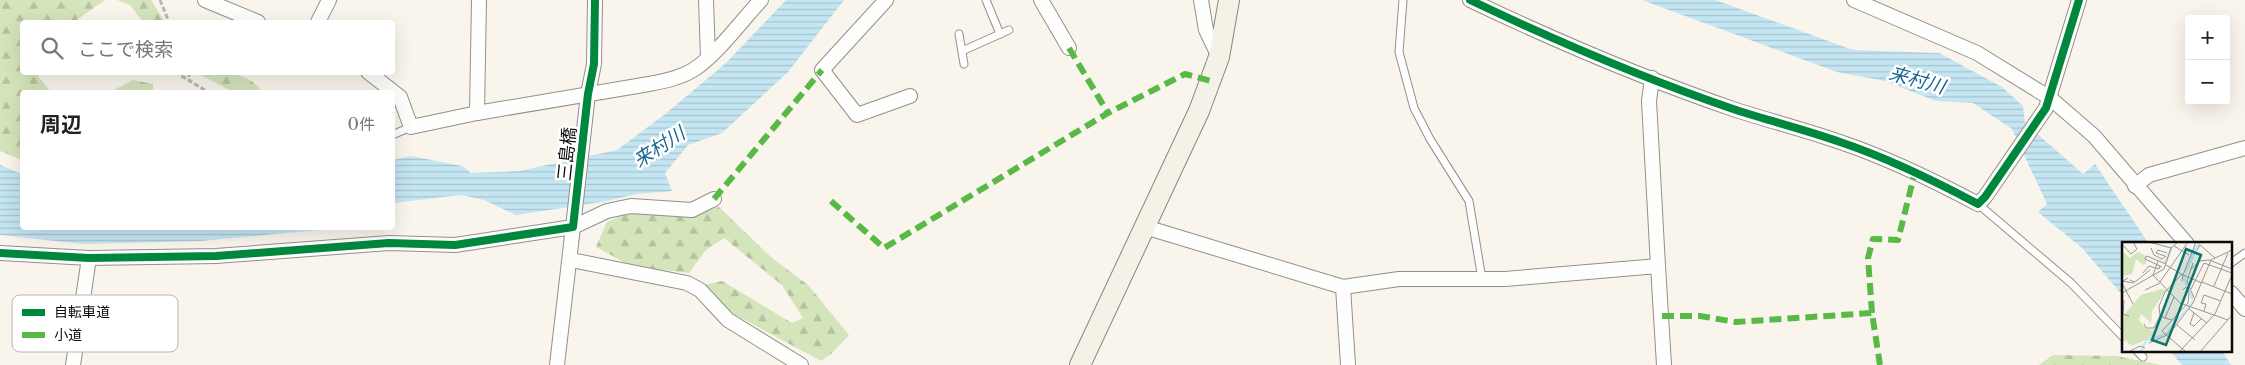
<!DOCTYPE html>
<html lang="ja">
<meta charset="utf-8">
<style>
body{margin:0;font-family:"Libre Baskerville","Noto Sans JP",serif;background:#f2f2f2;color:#222}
.controls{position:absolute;right:15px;top:15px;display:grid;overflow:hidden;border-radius:5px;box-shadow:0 5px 20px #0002}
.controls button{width:45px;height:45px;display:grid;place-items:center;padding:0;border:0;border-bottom:1px solid #e0e0e0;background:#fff;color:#222;font:25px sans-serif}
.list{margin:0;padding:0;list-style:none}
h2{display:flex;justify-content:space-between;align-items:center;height:65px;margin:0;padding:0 20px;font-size:21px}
h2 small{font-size:16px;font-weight:400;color:#767676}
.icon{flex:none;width:28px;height:28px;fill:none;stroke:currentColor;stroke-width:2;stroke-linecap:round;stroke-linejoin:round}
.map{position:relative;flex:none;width:2245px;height:365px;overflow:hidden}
.search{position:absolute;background:#fff;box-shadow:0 5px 20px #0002;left:20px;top:20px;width:375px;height:55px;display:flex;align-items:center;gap:12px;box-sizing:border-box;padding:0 18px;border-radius:5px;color:#767676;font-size:19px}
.panel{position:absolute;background:#fff;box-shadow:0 5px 20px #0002;left:20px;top:90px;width:375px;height:140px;border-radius:5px}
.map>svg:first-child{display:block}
.forest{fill:url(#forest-firs)}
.water{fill:url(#water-rules)}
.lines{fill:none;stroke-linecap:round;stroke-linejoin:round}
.lane-casing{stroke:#92908c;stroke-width:9}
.street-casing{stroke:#92908c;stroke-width:16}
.secondary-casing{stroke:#888682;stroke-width:22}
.path{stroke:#b7b6b5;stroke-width:3;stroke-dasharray:5 2.5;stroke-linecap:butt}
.lane{stroke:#fefefc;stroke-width:7}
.street{stroke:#fefefc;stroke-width:14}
.secondary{stroke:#f4f2e7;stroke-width:20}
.quiet{stroke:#58b947;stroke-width:6;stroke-dasharray:12 6;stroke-linecap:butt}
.cycleway-casing{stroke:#fff;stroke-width:11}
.cycleway{stroke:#00873e;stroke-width:8}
.labels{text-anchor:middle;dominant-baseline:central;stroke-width:5;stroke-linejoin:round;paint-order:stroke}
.street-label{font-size:18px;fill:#0a0a0a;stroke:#fff}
.water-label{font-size:19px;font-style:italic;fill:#196796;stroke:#fff}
.inset-river{fill:none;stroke:#c4e5f2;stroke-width:2.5}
.inset-road{fill:none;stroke:#999792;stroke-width:1}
.view{fill:#0f766e;fill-opacity:0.15;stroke:#0f766e;stroke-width:2.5}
.inset-edge{fill:none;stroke:#0a0a0a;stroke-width:2.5}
.key{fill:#fff;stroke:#b6b6b6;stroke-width:1}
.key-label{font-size:14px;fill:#0a0a0a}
</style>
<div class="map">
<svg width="2245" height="365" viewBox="0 0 2245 365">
<defs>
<pattern id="forest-firs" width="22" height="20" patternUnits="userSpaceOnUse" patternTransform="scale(1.25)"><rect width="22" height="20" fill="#d4e4bb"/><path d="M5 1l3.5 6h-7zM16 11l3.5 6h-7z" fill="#b5c29f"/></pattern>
<pattern id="water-rules" width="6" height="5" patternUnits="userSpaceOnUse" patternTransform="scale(1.25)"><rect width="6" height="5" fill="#c4e5f2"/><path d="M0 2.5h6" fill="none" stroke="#a7c3ce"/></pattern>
</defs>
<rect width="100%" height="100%" fill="#f9f5ec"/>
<g class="forest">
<polygon points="0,0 105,0 74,22 22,22 22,72 38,73 38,76 51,92 22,92 22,160 0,151"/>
<polygon points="117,0 151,0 165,22 143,22 130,5"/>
<path d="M197,73C220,72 248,70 262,92H233Z"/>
<polygon points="133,80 153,84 153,92 110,92"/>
<polygon points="719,207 772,258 808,285 849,335 832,353 821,361 730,312 704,285 722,281 792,323 803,318 782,285 724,238 706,250 689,273 631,266 596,247 607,222 627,213 687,215"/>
<polygon points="2053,355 2116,356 2161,365 2039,365"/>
</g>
<g class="water">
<polygon points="786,0 844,0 788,72 722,133 688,145 665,173 672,191 637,194 602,202 516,215 484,200 461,195 393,203 393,160 411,156 462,166 471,173 519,171 617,150 664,115 726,63"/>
<polygon points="1642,0 1715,0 1853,50 1939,53 2002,87 2023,106 2025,123 2083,174 2095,164 2149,244 2124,244 2124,297 2082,248 2038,212 2047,204 2012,129 1973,103 1936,101 1885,81 1837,72"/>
<polygon points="0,165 22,174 22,228 325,228 321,230 200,241 83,244 0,235"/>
<polygon points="2170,351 2222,351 2231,365 2182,365"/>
</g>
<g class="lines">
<defs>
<g id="lane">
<polyline points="986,0 1000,34"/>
<polyline points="1403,0 1399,52 1414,108 1430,139 1469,201 1482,279"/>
<polyline points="959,34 964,64"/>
<polyline points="962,51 1009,30"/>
<polyline points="392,135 411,127"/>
<polyline points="1978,204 2071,283 2124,338"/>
<polyline points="2231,263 2245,253"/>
<polyline points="2137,351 2143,357"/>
</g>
<g id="street">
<polyline points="205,0 258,22"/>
<polyline points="706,0 708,58"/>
<polyline points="886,0 822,70 857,115 910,96"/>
<polyline points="1041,0 1069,48"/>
<polyline points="1201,0 1206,30 1219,57"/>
<path d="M1470,0C1556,41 1645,79 1736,110C1770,121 1806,130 1840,142C1888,158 1933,180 1978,204L1985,197L2046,108L2079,0"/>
<polyline points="1854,0 1977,53 2050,98 2094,136 2187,244"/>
<polyline points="318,22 329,0"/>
<path d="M368,72L400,97L411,127L477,113L649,84C664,81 680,78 693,70C716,56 742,20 761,0"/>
<polyline points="477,113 479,0"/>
<polyline points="2135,186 2149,175 2245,148"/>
<polyline points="1145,227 1343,287 1399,279 1505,279 1658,266 1649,101 1652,78"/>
<polyline points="0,253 89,258 216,256 389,243 455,245 573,227 588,94 594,64 595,0"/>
<polyline points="571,260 687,283 700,290 728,320 801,365"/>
<polyline points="1658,266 1664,365"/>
<polyline points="1343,287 1348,365"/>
<polyline points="2231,293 2245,309"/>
<polyline points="73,365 89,258"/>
<polyline points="557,365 573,227 607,211 631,206 692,210 714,199"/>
</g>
<polyline id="secondary" points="1080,365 1199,111 1219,57 1229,0"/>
</defs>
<use href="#lane" class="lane-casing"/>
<use href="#street" class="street-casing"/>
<use href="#secondary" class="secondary-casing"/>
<g class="path">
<polyline points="160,0 169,22"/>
<polyline points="175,72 208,92"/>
<polyline points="188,72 190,80"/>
</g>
<use href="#lane" class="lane"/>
<use href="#street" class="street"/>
<use href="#secondary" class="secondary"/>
<g class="quiet">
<polyline points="1069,48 1108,113"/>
<polyline points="714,199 822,70"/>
<polyline points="831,201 884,248 1108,113 1185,74 1211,81"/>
<polyline points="1872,313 1868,258 1873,239 1898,240 1915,172"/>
<polyline points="1662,316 1700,316 1736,322 1872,313 1880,365"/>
</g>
<defs>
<g id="cycleway">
<path d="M1470,0C1556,41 1645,79 1736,110C1770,121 1806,130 1840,142C1888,158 1933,180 1978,204L1985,197L2046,108L2079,0"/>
<polyline points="0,253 89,258 216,256 389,243 455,245 573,227 588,94 594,64 595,0"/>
</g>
</defs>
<use href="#cycleway" class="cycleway-casing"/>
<use href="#cycleway" class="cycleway"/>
</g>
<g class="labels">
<g class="street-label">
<text transform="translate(567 154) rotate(-84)">三島橋</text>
</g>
<g class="water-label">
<text transform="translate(1917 80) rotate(15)">来村川</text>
<text transform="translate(659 147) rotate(-33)">来村川</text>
</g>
</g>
<g transform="translate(2122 242)">
<rect width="110" height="110" fill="#f9f5ec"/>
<path d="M0,9L8,16L16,10L24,14V22L21,23L14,17L10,32L0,34ZM39,47L44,48L30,69L29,81L19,72L17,78L24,87L33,88L31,95L9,104L4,98L0,101L1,74L19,53Z" fill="#d4e4bb"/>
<path d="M77,0H79L63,35L71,56L70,61L47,90L40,95L25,99L20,110H17L24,97L44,91L70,59L61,37L71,7Z" fill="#c4e5f2"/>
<path class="inset-river" d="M43,21L50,5"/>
<path class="inset-road" d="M27,0L49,6M74,0L61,33L80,41M0,2L9,12L15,7L11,0M52,4L67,13M29,6L32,13L40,17L44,14M75,8L78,3L93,16M43,14L34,11L36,8L45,11M36,19L31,33L58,61L106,78M71,21L65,39L72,56M44,23L61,33L60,39M40,25L23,17L25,14L44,22M68,28L78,19L87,18L110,27M21,31L27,24L37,27L38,24M6,36L1,39L12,41M8,38L13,40L28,28M38,40L66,0M80,40L110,52M0,41L11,62M92,44L106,11M69,47L82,21L110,31M23,48L38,41M61,48L64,45L67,51L66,61L40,89L64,110M0,51L42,27L49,6L56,0M2,58L1,72L7,74M67,67L85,81M82,69L84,62L79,61L82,53L99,59M72,71L68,82L72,84L79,77M43,76L38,74L37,64L43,50L60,32M50,78L43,76L52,55M22,82L24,86H32L38,74M55,83L73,98M27,101L43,94L52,86L71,61L89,18L110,8M6,110L18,104L23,106M57,110L93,72L110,33M78,110L110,73"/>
<path class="view" d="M64,7L79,13L44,103L30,98Z"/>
<rect width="110" height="110" class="inset-edge"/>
</g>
<rect x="12" y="295" width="166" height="57" rx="8" class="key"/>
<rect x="22" y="309" width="23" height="7" fill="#00873e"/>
<rect x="22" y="332" width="23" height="6" fill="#58b947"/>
<g class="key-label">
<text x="54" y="317">自転車道</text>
<text x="54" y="340">小道</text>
</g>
</svg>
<div class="controls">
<button>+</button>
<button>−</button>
</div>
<div class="search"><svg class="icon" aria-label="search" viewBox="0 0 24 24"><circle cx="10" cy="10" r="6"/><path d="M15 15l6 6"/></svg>ここで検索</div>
<section class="panel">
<h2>周辺<small>0件</small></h2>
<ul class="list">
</ul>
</section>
</div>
